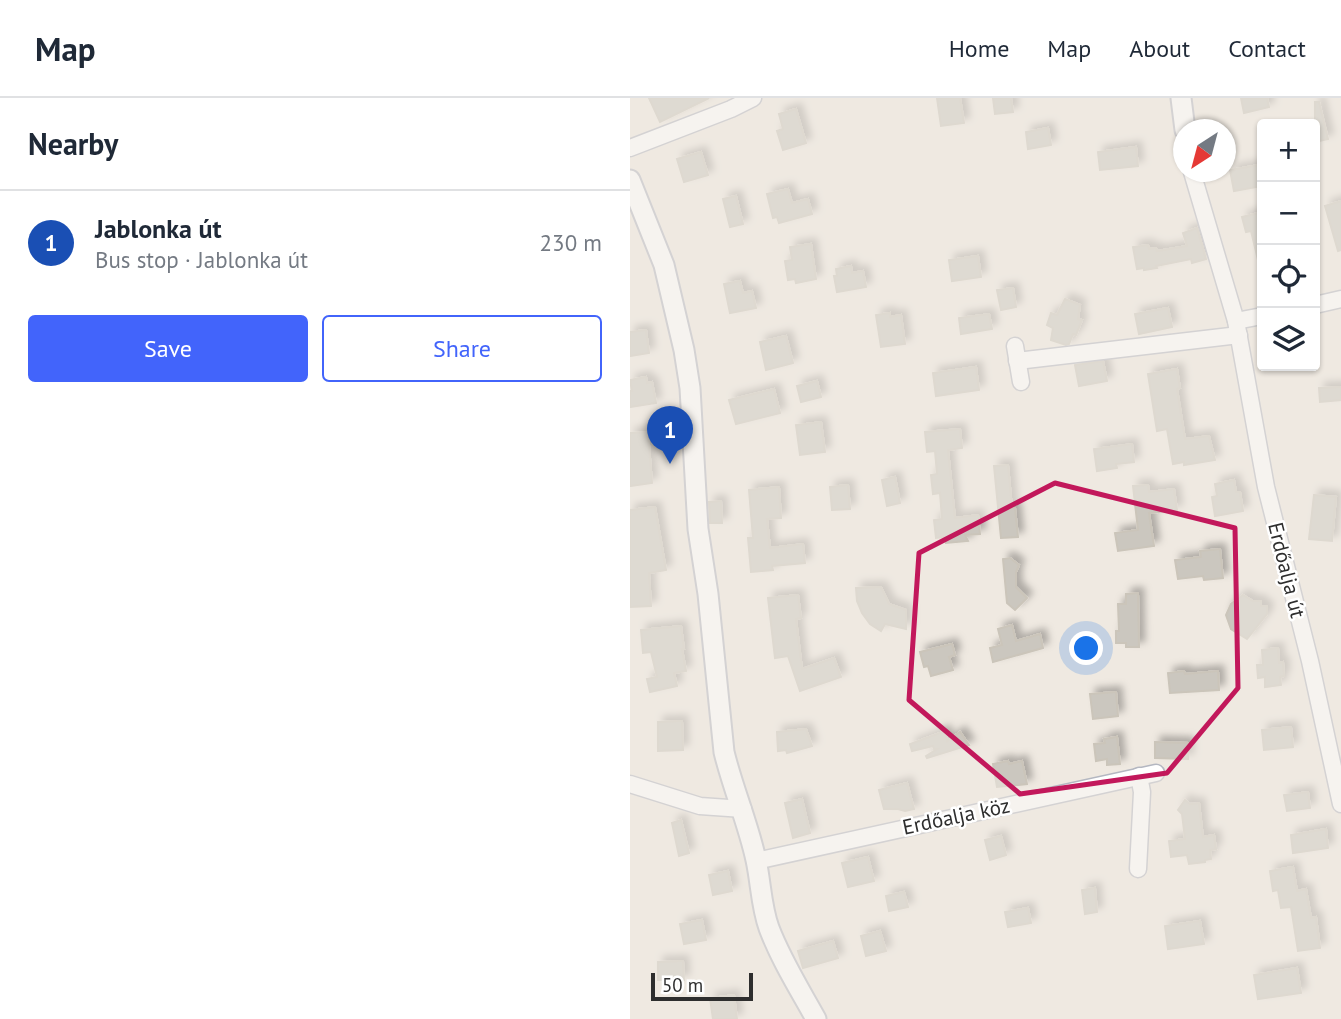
<!DOCTYPE html>
<meta charset="utf-8">
<style>
body{margin:0;font-family:"PT Sans",sans-serif;background:#f6f6f7;color:#1f2937}
.controls{position:absolute;right:21px;top:21px;display:grid;overflow:hidden;border-radius:7px;box-shadow:0 2px 5px #0004}
.controls button{width:63px;height:63px;display:grid;place-items:center;padding:0;border:0;border-bottom:2px solid #e0e1e3;background:#fff;color:#1f2937;font:35px sans-serif}
.compass{position:absolute;left:543px;top:21px;width:63px;height:63px;border-radius:50%;background:#fff;box-shadow:0 2px 5px #0004;rotate:216deg}
.scale{position:absolute;left:21px;bottom:18px;width:102px;box-sizing:border-box;padding-left:7px;border:4px solid #2e2e2e;border-top:0;font-size:19px;line-height:24px;white-space:nowrap;color:#2e2e2e;-webkit-text-stroke:5px #fff;paint-order:stroke}
.you{position:absolute;left:457px;top:551px;width:24px;height:24px;margin:-18px;border:5px solid #fff;border-radius:50%;background:#1a73e8;box-shadow:0 0 0 10px #1a73e833}
.badge{display:grid;place-items:center;width:46px;height:46px;border-radius:50%;background:#4264fb;color:#fff;font-size:23px;font-weight:700}
.pin{position:absolute;translate:-50% -58px;filter:drop-shadow(0 2px 4px #0008)}
.pin::after{content:'';position:absolute;top:37px;width:24px;height:21px;background:inherit;clip-path:polygon(0 0,100% 0,50% 100%)}
.list{margin:0;padding:0;list-style:none}
h2{display:flex;justify-content:space-between;align-items:center;height:91px;margin:0;padding:0 28px;font-size:30px}
h2 small{font-size:23px;font-weight:400;color:#747a83}
.list li{display:grid;grid-template-columns:46px 1fr auto;gap:21px;align-items:center;box-sizing:border-box;height:105px;padding:0 28px;border-top:2px solid #e0e1e3}
.list b{display:block;font-size:26px;white-space:nowrap}
.list p{margin:0;font-size:23px;white-space:nowrap;color:#747a83}
.list em{font-size:23px;font-style:normal;color:#747a83}
.actions{display:flex;gap:14px;padding:21px 28px}
.actions a{flex:1;padding:16px 0;border:2px solid #4264fb;border-radius:7px;text-align:center;font-size:24px;color:#4264fb}
.actions .main{background:#4264fb;color:#fff}
.icon{flex:none;width:38px;height:38px;fill:none;stroke:currentColor;stroke-width:2;stroke-linecap:round;stroke-linejoin:round}
.map{position:relative;flex:none;width:711px;height:921px;overflow:hidden}
header{display:flex;align-items:center;gap:42px;box-sizing:border-box;height:98px;padding:0 35px;background:#fff;border-bottom:2px solid #e0e1e3}
header strong{font-size:33px}
nav{display:flex;gap:38px;margin-inline-start:auto;font-size:24px}
main{display:flex}
aside{flex:1;background:#fff}
.map>svg:first-child{display:block}
.building{fill:#cbc7bf;stroke:#cbc5ba;stroke-width:2;filter:url(#shadow)}
.lines{fill:none;stroke-linecap:round;stroke-linejoin:round}
.minor-casing{stroke:#b4b7c1;stroke-width:19}
.tertiary-casing{stroke:#b4b7c1;stroke-width:23}
.minor{stroke:#fff;stroke-width:16}
.tertiary{stroke:#fff;stroke-width:19}
.marked{fill:none;stroke:#c2185b;stroke-width:5;stroke-linejoin:round}
.labels{text-anchor:middle;dominant-baseline:central;stroke-width:5;stroke-linejoin:round;paint-order:stroke}
.street-label{font-size:21px;fill:#2e2e2e;stroke:#fff}
</style>
<header>
<strong>Map</strong>
<nav><a>Home</a><a>Map</a><a>About</a><a>Contact</a></nav>
</header>
<main>
<aside>
<h2>Nearby<small></small></h2>
<ul class="list">
<li><span class="badge" style="background:#1a4fb4">1</span><div><b>Jablonka út</b><p>Bus stop · Jablonka út</p></div><em>230 m</em></li>
</ul>
<div class="actions"><a class="main">Save</a><a>Share</a></div>
</aside>
<div class="map">
<svg width="711" height="921" viewBox="0 0 711 921">
<defs>
<filter id="shadow"><feDropShadow dx="5.5" dy="-5.5" stdDeviation="3.5" flood-color="#0004"/></filter>
</defs>
<rect width="100%" height="100%" fill="#efe9e1"/>
<g class="building">
<polygon points="19,0 79,0 30,24"/>
<polygon points="307,0 330,0 334,25 311,28"/>
<polygon points="363,0 381,0 383,14 365,16"/>
<polygon points="611,0 637,0 639,9 614,15"/>
<polygon points="685,4 689,4 698,41 685,44"/>
<polygon points="166,11 176,45 153,52 147,33 153,31 149,16"/>
<polygon points="418,30 421,47 398,51 396,34"/>
<polygon points="506,49 508,68 470,72 468,54"/>
<polygon points="71,54 78,77 54,84 47,61"/>
<polygon points="629,67 630,73 632,73 632,88 604,93 600,72"/>
<polygon points="158,91 162,105 178,101 182,116 149,125 147,119 143,120 137,96"/>
<polygon points="106,98 113,126 100,129 93,101"/>
<polygon points="711,103 711,152 708,153 695,108"/>
<polygon points="632,114 632,161 628,162 621,133 616,134 612,119"/>
<polygon points="567,130 576,161 562,165 561,161 526,168 527,170 514,172 514,170 507,171 503,149 518,147 519,151 526,150 527,153 557,148 553,135"/>
<polygon points="181,146 186,181 166,185 165,181 158,182 155,163 162,162 160,149"/>
<polygon points="348,158 351,179 322,183 319,162"/>
<polygon points="221,168 222,175 233,173 236,189 207,194 204,178 207,178 206,171"/>
<polygon points="110,183 113,195 122,193 126,210 100,215 94,186"/>
<polygon points="383,190 386,209 371,212 367,192"/>
<polygon points="435,201 450,207 448,221 452,222 446,237 443,236 439,246 436,247 421,242 423,230 417,227 421,215 427,217"/>
<polygon points="538,210 542,229 509,236 505,216"/>
<polygon points="260,215 260,219 271,217 275,246 251,249 246,217"/>
<polygon points="359,216 362,231 331,236 329,220"/>
<polygon points="16,232 19,255 0,258 0,234"/>
<polygon points="156,238 163,265 136,272 130,244"/>
<polygon points="473,263 477,283 449,288 445,267"/>
<polygon points="346,269 349,292 306,298 303,275"/>
<polygon points="547,271 550,290 547,291 555,341 579,338 585,362 554,367 554,364 543,366 537,331 527,333 518,276"/>
<polygon points="16,279 17,285 22,284 26,305 0,309 0,293 2,293 0,282"/>
<polygon points="187,283 191,299 171,304 167,288"/>
<polygon points="711,289 711,302 690,304 689,290"/>
<polygon points="144,291 150,315 106,326 99,302"/>
<polygon points="191,324 195,354 170,357 166,327"/>
<polygon points="330,331 332,350 318,352 325,420 348,417 350,436 335,437 338,443 316,445 315,439 306,440 304,422 312,421 310,395 303,396 301,377 307,376 305,353 297,354 295,334"/>
<polygon points="18,334 22,385 0,388 0,335"/>
<polygon points="502,346 504,364 486,366 487,370 467,373 464,351"/>
<polygon points="378,367 382,410 385,410 388,439 371,440 364,368"/>
<polygon points="265,379 270,405 257,408 252,382"/>
<polygon points="604,382 606,394 610,394 613,413 585,418 582,399 587,398 585,386"/>
<polygon points="218,387 220,411 202,412 200,389"/>
<polygon points="518,387 519,394 544,391 547,412 519,415 524,448 488,453 485,435 508,432 503,388"/>
<polygon points="149,389 151,420 137,421 140,450 173,446 175,465 142,468 143,472 121,474 118,440 123,440 119,392"/>
<polygon points="684,397 706,399 702,443 679,441"/>
<polygon points="91,403 92,425 80,425 79,404"/>
<polygon points="25,409 36,472 19,475 21,508 0,509 0,412"/>
<polygon points="590,451 593,480 574,482 573,478 548,481 545,462 571,459 570,453"/>
<polygon points="380,460 389,467 386,474 386,489 397,500 385,512 377,505 373,461"/>
<polygon points="251,489 259,506 276,512 276,531 255,526 251,533 240,526 232,515 227,503 226,490"/>
<polygon points="508,495 509,549 496,549 496,545 486,545 486,533 489,533 488,506 496,506 496,496"/>
<polygon points="168,497 171,520 166,521 172,571 204,560 211,579 170,593 158,558 145,560 138,500"/>
<polygon points="613,497 623,503 631,503 631,508 637,508 637,516 617,541 601,531 596,517 601,506"/>
<polygon points="382,527 386,543 410,536 413,550 363,564 360,550 372,547 368,531"/>
<polygon points="51,528 54,551 52,551 56,573 44,575 47,588 20,594 17,581 27,579 21,554 13,555 11,532"/>
<polygon points="322,546 325,557 319,559 323,572 301,578 298,568 294,569 290,554"/>
<polygon points="648,550 649,565 653,564 654,578 650,579 651,587 635,589 635,579 628,580 627,567 633,567 632,552"/>
<polygon points="554,573 555,576 588,573 589,592 540,595 538,575"/>
<polygon points="486,594 488,618 463,621 460,596"/>
<polygon points="52,623 53,652 28,653 28,624"/>
<polygon points="661,629 663,649 634,652 632,632"/>
<polygon points="176,631 182,648 157,655 156,652 148,653 147,634"/>
<polygon points="315,633 317,643 330,634 339,647 297,660 296,658 307,651 304,651 303,648 282,653 280,646"/>
<polygon points="487,639 490,666 477,667 477,661 466,663 464,646 475,645 474,641"/>
<polygon points="525,644 558,645 558,661 525,660"/>
<polygon points="378,663 379,666 392,663 397,686 367,689 363,666"/>
<polygon points="277,685 284,711 275,713 268,711 254,711 249,692"/>
<polygon points="678,694 680,710 657,713 654,697"/>
<polygon points="172,701 180,735 163,740 155,705"/>
<polygon points="555,702 560,706 569,705 573,739 584,737 586,751 580,752 581,761 575,762 575,764 559,766 557,757 541,759 539,743 555,741 552,716 548,712"/>
<polygon points="51,722 59,755 49,758 42,725"/>
<polygon points="696,731 698,750 663,755 661,737"/>
<polygon points="371,738 376,757 360,762 355,742"/>
<polygon points="238,759 244,783 218,789 212,765"/>
<polygon points="663,769 667,793 676,791 681,820 686,819 690,850 668,853 661,809 651,810 648,792 643,793 640,773"/>
<polygon points="98,773 102,793 83,797 79,777"/>
<polygon points="465,790 467,814 455,816 452,792"/>
<polygon points="274,794 278,809 259,813 256,798"/>
<polygon points="398,810 401,825 378,829 375,814"/>
<polygon points="72,822 76,842 54,846 50,826"/>
<polygon points="570,823 574,846 538,851 535,828"/>
<polygon points="250,833 256,853 236,858 231,838"/>
<polygon points="203,843 208,860 173,870 168,853"/>
<polygon points="53,863 54,882 28,882 28,864"/>
<polygon points="667,870 671,895 628,901 624,877"/>
<polygon points="104,897 107,921 83,921 80,900"/>
</g>
<g class="lines">
<defs>
<g id="minor">
<polyline points="0,50 101,11 123,0"/>
<polyline points="562,74 606,223 636,389 680,563 711,706"/>
<polyline points="685,207 711,201"/>
<polyline points="606,223 632,218"/>
<polyline points="385,248 391,284"/>
<polyline points="387,263 609,237"/>
<polyline points="0,686 70,708 113,711"/>
<polyline points="126,763 526,675"/>
<polyline points="508,771 512,694 509,678"/>
</g>
<g id="tertiary">
<polyline points="551,0 555,32"/>
<path d="M0,82L34,167L54,252L60,290L68,431L78,496L94,654C103,691 118,725 126,762C131,785 131,808 139,830C151,862 170,892 186,921"/>
</g>
</defs>
<use href="#minor" class="minor-casing"/>
<use href="#tertiary" class="tertiary-casing"/>
<use href="#minor" class="minor"/>
<use href="#tertiary" class="tertiary"/>
</g>
<path d="M0 0H711V921H0ZM425,385L605,430L608,590L537,675L390,696L279,602L289,455Z" fill="#efe9e1" fill-opacity=".55" fill-rule="evenodd"/>
<path class="marked" d="M425,385L605,430L608,590L537,675L390,696L279,602L289,455Z"/>
<g class="labels">
<g class="street-label">
<text transform="translate(657 472) rotate(76)">Erdőalja út</text>
<text transform="translate(326 718) rotate(-12)">Erdőalja köz</text>
</g>
</g>
</svg>
<div class="controls">
<button>+</button>
<button>−</button>
<button><svg class="icon" aria-label="locate" viewBox="0 0 24 24"><circle cx="12" cy="12" r="6"/><path d="M12 2v4M12 18v4M2 12h4M18 12h4"/></svg></button>
<button><svg class="icon" aria-label="layers" viewBox="0 0 24 24"><path d="M12 4l9 5-9 5-9-5zM3 14l9 5 9-5"/></svg></button>
</div>
<svg class="compass" viewBox="-18 -18 36 36"><path d="M0-13l5 13h-10z" fill="#e53935"/><path d="M0 13l5-13h-10z" fill="#747a83"/></svg>
<div class="scale">50 m</div>
<div class="you"></div>
<div class="pin badge" style="left:40px;top:366px;background:#1a4fb4">1</div>
</div>
</main>
